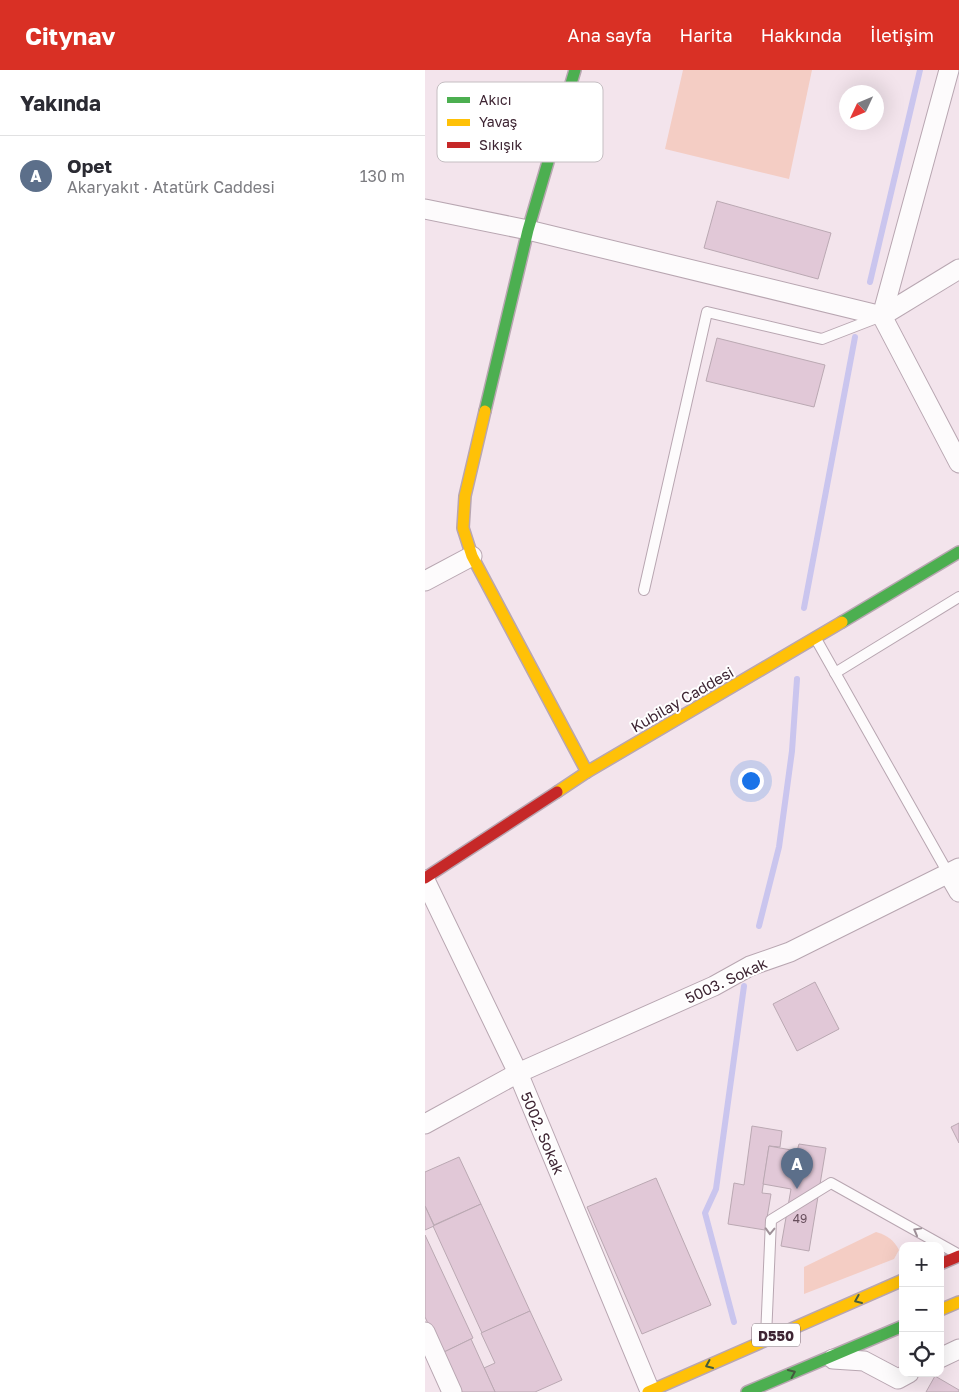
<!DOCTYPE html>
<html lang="tr">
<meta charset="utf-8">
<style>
body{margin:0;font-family:"Golos Text",sans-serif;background:#f2f2f3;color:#2b2b33}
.controls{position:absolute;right:15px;bottom:15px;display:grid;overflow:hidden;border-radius:10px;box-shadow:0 5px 20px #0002}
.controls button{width:45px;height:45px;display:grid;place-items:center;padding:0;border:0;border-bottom:1px solid #e1e1e2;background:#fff;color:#2b2b33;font:25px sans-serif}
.compass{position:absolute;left:414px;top:15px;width:45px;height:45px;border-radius:50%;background:#fff;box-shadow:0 5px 20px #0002;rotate:226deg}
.you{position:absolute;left:325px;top:710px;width:18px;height:18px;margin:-12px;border:4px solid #fff;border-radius:50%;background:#1a73e8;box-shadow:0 0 0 8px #1a73e833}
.badge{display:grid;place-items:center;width:32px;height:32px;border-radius:50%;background:#d93025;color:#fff;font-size:16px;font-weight:700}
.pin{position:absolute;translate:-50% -41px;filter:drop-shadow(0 1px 2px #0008)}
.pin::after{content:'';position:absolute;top:26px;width:18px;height:15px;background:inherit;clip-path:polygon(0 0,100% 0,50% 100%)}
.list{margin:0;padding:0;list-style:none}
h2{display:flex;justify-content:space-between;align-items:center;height:65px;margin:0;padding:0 20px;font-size:21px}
h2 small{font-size:16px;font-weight:400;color:#7c7c81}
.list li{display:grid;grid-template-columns:32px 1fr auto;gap:15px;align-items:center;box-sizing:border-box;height:80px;padding:0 20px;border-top:1px solid #e1e1e2}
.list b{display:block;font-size:19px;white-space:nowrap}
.list p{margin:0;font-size:16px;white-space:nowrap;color:#7c7c81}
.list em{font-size:16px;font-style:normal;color:#7c7c81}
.icon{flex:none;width:28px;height:28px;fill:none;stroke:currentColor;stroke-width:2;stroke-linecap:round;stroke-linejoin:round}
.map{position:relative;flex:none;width:534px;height:1322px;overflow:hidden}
header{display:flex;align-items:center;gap:30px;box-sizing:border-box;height:70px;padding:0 25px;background:#d93025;color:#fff}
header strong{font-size:24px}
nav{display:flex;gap:28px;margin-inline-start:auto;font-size:18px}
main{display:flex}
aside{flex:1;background:#fff}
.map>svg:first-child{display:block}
.green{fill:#f4cdc4}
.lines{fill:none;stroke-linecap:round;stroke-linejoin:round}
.stream{stroke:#cac5ee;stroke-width:6}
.building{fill:#e1c8d7;stroke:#baa8b2}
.lane-casing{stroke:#b8a6b1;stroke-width:12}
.street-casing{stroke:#b8a6b1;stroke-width:21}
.fast-casing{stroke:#b8a6b1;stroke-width:14}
.slow-casing{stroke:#b8a6b1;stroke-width:14}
.jam-casing{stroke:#b8a6b1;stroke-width:14}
.lane{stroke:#fdfbfc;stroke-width:10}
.street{stroke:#fdfbfc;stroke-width:19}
.fast{stroke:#4caf50;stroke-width:11}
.slow{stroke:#ffc107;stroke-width:11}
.jam{stroke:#c62828;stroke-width:11}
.oneway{stroke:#9e9098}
.oneway2{stroke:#445c3f}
.labels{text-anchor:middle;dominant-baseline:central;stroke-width:4;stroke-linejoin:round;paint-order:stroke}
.number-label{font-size:12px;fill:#674e5c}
.shield{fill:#fff;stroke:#786670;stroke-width:1}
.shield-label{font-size:14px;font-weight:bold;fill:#3e2533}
.street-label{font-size:15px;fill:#3e2533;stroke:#fff}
.key{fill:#fff;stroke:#c5bec2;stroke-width:1}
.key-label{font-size:14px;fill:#3e2533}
</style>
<header>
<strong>Citynav</strong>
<nav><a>Ana sayfa</a><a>Harita</a><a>Hakkında</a><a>İletişim</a></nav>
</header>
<main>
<aside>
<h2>Yakında<small></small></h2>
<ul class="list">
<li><span class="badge" style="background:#5c6f8a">A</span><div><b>Opet</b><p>Akaryakıt · Atatürk Caddesi</p></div><em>130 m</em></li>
</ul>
</aside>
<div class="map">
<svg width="534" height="1322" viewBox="0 0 534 1322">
<rect width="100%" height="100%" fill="#f3e4ec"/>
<g class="green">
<polygon points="258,0 387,0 364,109 240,79"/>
<path d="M451,1162C462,1165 469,1170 474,1180L469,1189L379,1224V1197Z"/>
</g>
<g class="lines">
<g class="stream">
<polyline points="445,212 495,0"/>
<polyline points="379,538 430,267"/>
<polyline points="334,856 354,777 367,681 372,609"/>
<polyline points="309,1252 280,1143 291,1119 319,916"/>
</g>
</g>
<g class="building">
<polygon points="292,131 406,163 393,209 279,178"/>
<polygon points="292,268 400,295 389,337 281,311"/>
<polygon points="390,912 414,959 372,981 348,934"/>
<polygon points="534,1053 534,1073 526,1057"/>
<polygon points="327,1056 357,1061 355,1077 344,1076 337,1123 346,1124 340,1160 303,1154 309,1113 319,1115"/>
<polygon points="374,1074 401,1078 384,1181 356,1176 366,1119 338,1114 344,1076 372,1081"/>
<polygon points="34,1087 56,1134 9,1155 0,1136 0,1102"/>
<polygon points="231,1108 286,1235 217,1264 162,1137"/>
<polygon points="56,1134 105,1241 57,1263 8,1156"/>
<polygon points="0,1136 9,1156 0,1160"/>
<polygon points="0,1165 48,1268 17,1283 0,1247"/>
<polygon points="105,1241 137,1310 110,1322 70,1322 59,1298 70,1293 56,1263"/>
<polygon points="46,1269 70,1322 35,1322 17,1283"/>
<polygon points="510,1306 534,1320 534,1322 501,1322"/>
</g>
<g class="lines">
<defs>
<g id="lane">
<polyline points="219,520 282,242 397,269 454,247"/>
<polyline points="391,569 523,803"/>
<polyline points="410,603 534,527"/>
<polyline points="341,1267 346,1150 406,1113 531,1183"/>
</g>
<g id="street">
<polyline points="0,139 103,160 457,246 534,393"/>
<polyline points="457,246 524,0"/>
<polyline points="457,246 534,199"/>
<polyline points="0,511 47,486"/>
<polyline points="523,803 534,822"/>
<polyline points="0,810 93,1003 225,1321"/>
<polyline points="0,1054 93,1003 289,916 325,896 365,882 534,798"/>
<polyline points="0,1262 27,1322"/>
<polyline points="515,1288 534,1279"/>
<polyline points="408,1289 439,1291 473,1309 484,1303"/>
</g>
<g id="fast">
<polyline points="60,341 103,160 150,0"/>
<polyline points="417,552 534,482"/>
<polyline points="322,1322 478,1256"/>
</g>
<g id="slow">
<polyline points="60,341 40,426 38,458 47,486 162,702"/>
<polyline points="132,722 162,702 417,552"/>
<polyline points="515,1240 534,1232"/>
<polyline points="223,1322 478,1210"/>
</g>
<g id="jam">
<polyline points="0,808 132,722"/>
<polyline points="515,1194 534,1186"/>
</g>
</defs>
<use href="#lane" class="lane-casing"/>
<use href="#street" class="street-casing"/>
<use href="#fast" class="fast-casing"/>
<use href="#slow" class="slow-casing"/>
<use href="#jam" class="jam-casing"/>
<use href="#lane" class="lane"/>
<use href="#street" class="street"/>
<use href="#fast" class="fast"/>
<use href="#slow" class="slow"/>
<use href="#jam" class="jam"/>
</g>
<defs><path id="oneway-chevron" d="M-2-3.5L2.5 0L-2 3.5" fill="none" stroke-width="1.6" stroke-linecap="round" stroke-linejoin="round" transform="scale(1.25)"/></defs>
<g class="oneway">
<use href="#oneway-chevron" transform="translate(345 1161) rotate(92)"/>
<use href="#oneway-chevron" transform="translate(492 1161) rotate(-151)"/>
</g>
<g class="oneway2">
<use href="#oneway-chevron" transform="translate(433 1230) rotate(157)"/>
<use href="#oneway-chevron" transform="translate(284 1295) rotate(156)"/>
<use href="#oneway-chevron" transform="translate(367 1303) rotate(-24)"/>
</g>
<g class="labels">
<g class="number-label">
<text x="375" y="1148">49</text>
</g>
<rect class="shield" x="327" y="1253.5" width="48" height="23" rx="4"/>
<g class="shield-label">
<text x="351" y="1265">D550</text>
</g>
<g class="street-label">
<text transform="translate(257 629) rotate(-30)">Kubilay Caddesi</text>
<text transform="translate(301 910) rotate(-25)">5003. Sokak</text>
<text transform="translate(118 1063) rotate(67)">5002. Sokak</text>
</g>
</g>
<rect x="12" y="12" width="166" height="80" rx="8" class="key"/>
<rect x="22" y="27" width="23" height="6" fill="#4caf50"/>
<rect x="22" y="49" width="23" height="7" fill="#ffc107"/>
<rect x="22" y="72" width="23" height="6" fill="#c62828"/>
<g class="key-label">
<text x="54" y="35">Akıcı</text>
<text x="54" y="57">Yavaş</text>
<text x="54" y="80">Sıkışık</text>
</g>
</svg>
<div class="controls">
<button>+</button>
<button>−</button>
<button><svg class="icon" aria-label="locate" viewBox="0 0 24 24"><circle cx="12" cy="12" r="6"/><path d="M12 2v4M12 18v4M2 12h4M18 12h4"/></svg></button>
</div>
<svg class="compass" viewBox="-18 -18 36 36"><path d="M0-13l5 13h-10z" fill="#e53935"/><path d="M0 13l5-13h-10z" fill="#7c7c81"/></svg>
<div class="you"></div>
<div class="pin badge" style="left:372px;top:1119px;background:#5c6f8a">A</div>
</div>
</main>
